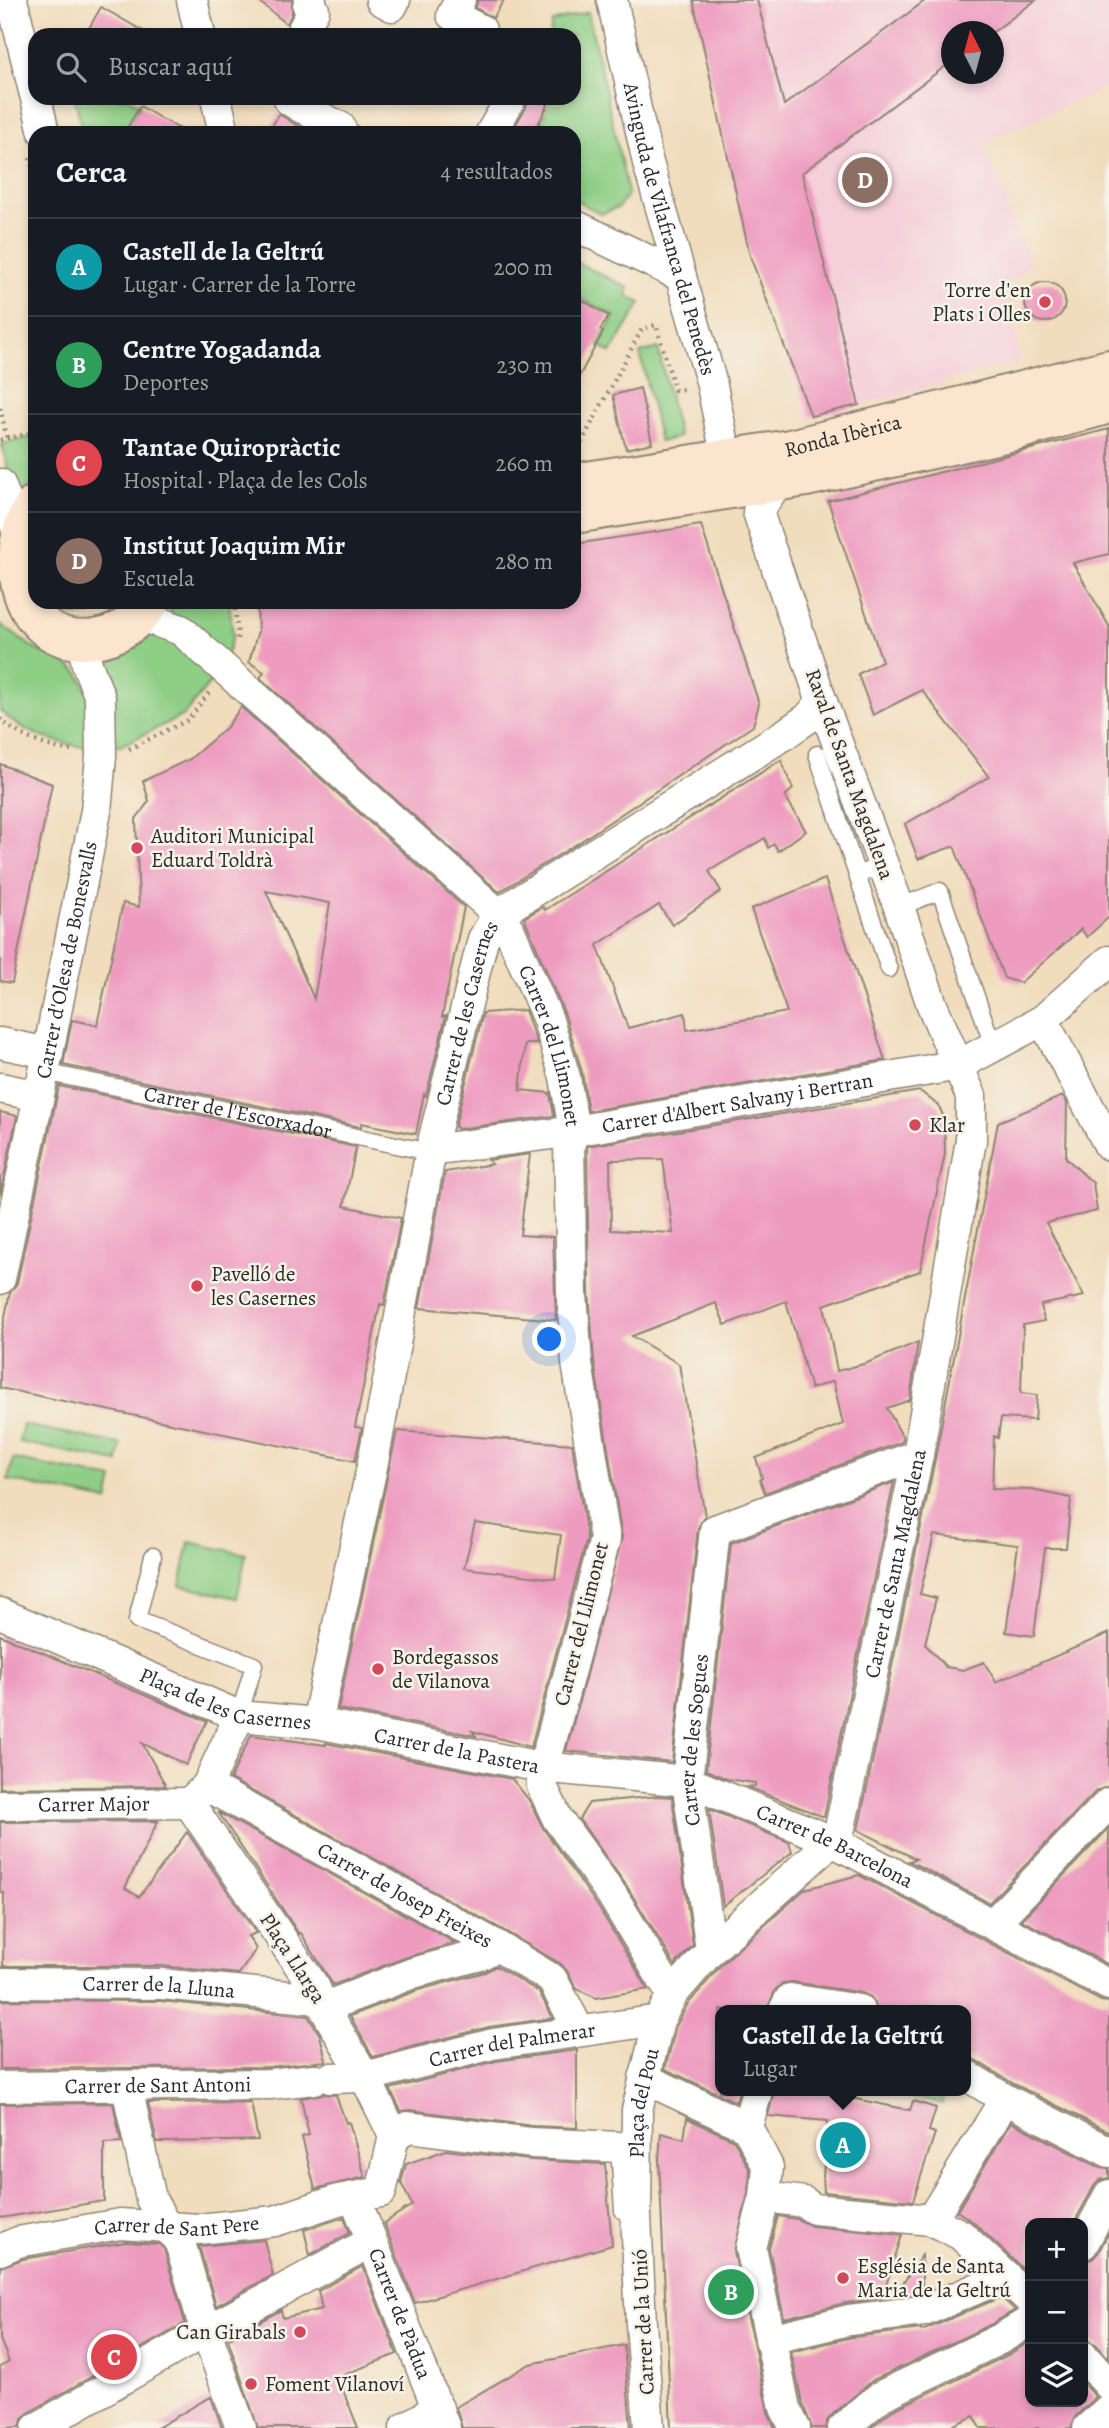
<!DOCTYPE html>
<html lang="es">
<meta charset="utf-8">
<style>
body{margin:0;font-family:Alegreya,serif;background:#20242c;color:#f1f3f6}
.controls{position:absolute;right:21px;bottom:21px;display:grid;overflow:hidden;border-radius:14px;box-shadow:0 4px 10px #0003}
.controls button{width:63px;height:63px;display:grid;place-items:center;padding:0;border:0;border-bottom:2px solid #363941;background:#171b24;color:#f1f3f6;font:35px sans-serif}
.compass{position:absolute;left:941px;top:21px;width:63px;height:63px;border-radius:50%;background:#171b24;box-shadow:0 4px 10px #0003;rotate:354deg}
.you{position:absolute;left:550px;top:1340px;width:24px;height:24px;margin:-18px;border:5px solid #fff;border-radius:50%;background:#1a73e8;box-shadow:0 0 0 10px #1a73e833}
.badge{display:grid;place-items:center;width:46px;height:46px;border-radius:50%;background:#d1495b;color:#fff;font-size:23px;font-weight:700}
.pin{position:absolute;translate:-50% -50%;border:4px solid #fff;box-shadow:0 2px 7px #0006}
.popup{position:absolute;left:715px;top:2005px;width:256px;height:91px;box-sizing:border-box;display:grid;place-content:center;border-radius:14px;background:#171b24;filter:drop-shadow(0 2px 5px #0005);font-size:23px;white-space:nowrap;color:#9ea1a6}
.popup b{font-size:26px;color:#f1f3f6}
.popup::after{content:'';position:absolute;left:50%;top:100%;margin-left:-14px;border:14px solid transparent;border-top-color:#171b24}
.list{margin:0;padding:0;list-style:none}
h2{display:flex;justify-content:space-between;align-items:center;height:91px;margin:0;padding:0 28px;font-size:30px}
h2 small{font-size:23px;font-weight:400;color:#9ea1a6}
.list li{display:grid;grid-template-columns:46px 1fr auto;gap:21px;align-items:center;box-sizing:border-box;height:98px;padding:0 28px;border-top:2px solid #363941}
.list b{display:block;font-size:26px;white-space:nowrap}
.list p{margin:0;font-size:23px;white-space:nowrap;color:#9ea1a6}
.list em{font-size:23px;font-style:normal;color:#9ea1a6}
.icon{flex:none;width:38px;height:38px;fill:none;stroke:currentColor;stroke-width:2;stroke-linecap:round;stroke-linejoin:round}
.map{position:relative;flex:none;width:1109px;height:2428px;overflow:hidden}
.search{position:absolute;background:#171b24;box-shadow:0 4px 10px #0003;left:28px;top:28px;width:553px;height:77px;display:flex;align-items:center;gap:18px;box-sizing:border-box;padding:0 24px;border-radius:21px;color:#9ea1a6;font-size:26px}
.panel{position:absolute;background:#171b24;box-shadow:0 4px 10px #0003;left:28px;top:126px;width:553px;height:483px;border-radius:21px}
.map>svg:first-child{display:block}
.built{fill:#f5cfda;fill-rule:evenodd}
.green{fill:#8ece85;stroke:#5c7c58;stroke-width:2}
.building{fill:#ee9bc0;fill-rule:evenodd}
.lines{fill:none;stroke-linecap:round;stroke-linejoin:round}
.lane-casing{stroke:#8e8474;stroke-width:19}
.street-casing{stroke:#8e8474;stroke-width:33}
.secondary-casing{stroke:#8e8474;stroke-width:42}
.path{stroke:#8e8474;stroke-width:4.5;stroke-dasharray:2 5;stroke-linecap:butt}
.lane{stroke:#fff;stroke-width:16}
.street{stroke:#fff;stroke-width:30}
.secondary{stroke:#fbe5cf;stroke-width:38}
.poi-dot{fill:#d1495b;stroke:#f7f3e8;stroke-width:2.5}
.labels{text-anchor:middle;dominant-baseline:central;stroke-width:5;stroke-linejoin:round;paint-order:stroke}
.street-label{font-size:21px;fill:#2b2b2b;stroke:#f7f3e8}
.poi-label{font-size:21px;fill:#2b2b2b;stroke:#f7f3e8;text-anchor:start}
</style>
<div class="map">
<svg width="1109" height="2428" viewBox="0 0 1109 2428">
<rect width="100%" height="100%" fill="#f7f3e8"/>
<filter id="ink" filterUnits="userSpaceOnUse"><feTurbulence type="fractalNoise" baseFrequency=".0143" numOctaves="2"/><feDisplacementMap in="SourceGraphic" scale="14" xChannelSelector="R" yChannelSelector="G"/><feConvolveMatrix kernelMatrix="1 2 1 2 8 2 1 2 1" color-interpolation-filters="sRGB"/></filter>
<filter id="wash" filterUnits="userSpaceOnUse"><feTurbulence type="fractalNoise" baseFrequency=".00686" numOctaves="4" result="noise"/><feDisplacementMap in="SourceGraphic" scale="28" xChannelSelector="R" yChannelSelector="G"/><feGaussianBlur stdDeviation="1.57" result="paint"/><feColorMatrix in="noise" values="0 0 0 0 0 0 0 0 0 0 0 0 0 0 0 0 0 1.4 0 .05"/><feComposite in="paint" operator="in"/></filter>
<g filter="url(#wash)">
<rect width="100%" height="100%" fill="#f1ddbd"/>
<path class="built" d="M693,0H1109V86L997,136L984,145L1031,264L1008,286L1020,361L809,420L764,289L750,256ZM951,32H993V74H951Z"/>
<g class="green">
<polygon points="588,12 628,193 619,207 601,214 574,199 574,133 532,133 545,115 543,113 551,98 574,98 574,35 550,35 552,22"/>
<polygon points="75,98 128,98 140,105 126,133 83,133"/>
<polygon points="574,261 629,288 627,296 641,303 611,353 599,345 614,316 574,295"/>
<polygon points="658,348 679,437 660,442 640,353"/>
<polygon points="35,436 35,483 18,495 13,492 2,444"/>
<path d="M48,602H117C96,618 68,621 48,602Z"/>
<polygon points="174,602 229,602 233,635 226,657 172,616 170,609"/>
<path d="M0,624L35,649L60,659L78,672L92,699L93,749C55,742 29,737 0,711Z"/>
<polygon points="153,634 172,634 217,674 184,715 120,746 109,747 101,659 124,652"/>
<polygon points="23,1425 121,1444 118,1462 19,1442"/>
<polygon points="13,1459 113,1479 108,1501 8,1480"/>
<polygon points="189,1542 246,1554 237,1598 180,1586"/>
<polygon points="880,2091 944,2091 943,2104"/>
</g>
<g id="blocks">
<g class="building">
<polygon points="257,0 292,0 292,13 287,24"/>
<polygon points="477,0 504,0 493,18 476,8"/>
<polygon points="693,0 757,0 784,105 926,0 1036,0 993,32 951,32 951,62 802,173 859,405 811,416 750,256"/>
<polygon points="101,7 150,35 103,35 89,28"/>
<polygon points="528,98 551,98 534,133 511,133 526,107"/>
<polygon points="140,106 160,118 187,133 124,133"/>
<polygon points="279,114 293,123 313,133 268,133"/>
<circle cx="1045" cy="302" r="20"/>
<polygon points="574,295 609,316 600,330 603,332 574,386"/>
<polygon points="640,388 652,443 626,449 613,395"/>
<polygon points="1109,429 1109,554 1073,563 1109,626 1109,917 1087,937 1081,929 1020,983 1004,978 954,846 918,859 905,824 989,777 922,690 873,715 858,674 882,661 828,501"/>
<polygon points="701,525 759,704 753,726 575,845 499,892 260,678 264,672 249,662 258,631 257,602 574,602 574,544"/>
<path d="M241,707L464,907L442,1017L446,1016L426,1096L424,1094L416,1134L361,1123V1127L63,1065L72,1020L97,1025L123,903L139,907L136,819L149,801L143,781L190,759L226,728ZM266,891L330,903L314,999Z"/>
<polygon points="781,760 793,789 785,796 806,831 778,851 774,844 768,848 765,838 709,871 721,891 672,925 659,905 597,945 628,1028 685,1013 687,1030 787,1012 751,909 825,879 885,1060 588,1111 582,1072 565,1015 524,918 543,907 545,910"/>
<polygon points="0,764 52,784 12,983 0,981"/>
<polygon points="525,1010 537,1044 525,1044 520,1090 550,1093 554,1116 458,1129 455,1126 483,1013"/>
<polygon points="59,1086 356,1147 344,1206 401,1218 384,1305 380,1304 355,1427 362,1428 355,1461 0,1388 0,1340 10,1293 17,1283"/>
<path d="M920,1091L939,1106L944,1118L945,1154L920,1271L824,1305L837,1371L867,1363L918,1342L910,1400L887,1408L903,1438L902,1442L765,1493L760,1480L762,1478L756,1458L843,1424L833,1381L811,1389L786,1301L725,1325L716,1303L632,1336L679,1364L705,1516L698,1528L672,1762L566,1751L622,1537L594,1361L589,1292L587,1146ZM663,1159L673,1233L611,1230L610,1160Z"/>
<polygon points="1063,1096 1067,1103 1066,1158 1093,1183 1097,1211 1046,1223 1084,1296 1041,1305 1044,1321 1023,1325 1021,1393 1037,1395 1035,1420 1001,1418 998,1438 994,1436 992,1489 1032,1490 1071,1498 1066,1548 1045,1548 1034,1636 1006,1632 1018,1545 934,1535 920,1594 936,1598 925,1644 946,1667 963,1670 984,1662 996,1682 1109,1633 1109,1786 1096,1791 989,1903 909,1861 916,1859 858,1830 935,1459 998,1122"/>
<polygon points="0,1112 17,1116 0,1195"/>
<polygon points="530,1154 520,1235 553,1237 556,1320 419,1308 445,1172 492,1164 488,1160"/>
<path d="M397,1431L572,1444L587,1538L531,1747L472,1731L476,1736L338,1709ZM475,1523L561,1535L555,1579L464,1568Z"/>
<polygon points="894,1482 824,1817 748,1787 755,1786 755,1783 727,1779 706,1770 731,1543"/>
<polygon points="0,1635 207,1721 186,1765 142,1743 166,1786 0,1788"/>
<polygon points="251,1735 326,1745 326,1743 512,1779 529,1800 543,1828 597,1905 648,1989 596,1998 577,1989 567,1971 561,1964 505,1931 230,1779"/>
<polygon points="658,1796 672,1797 693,1945 675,1965 626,1885 579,1819 589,1803"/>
<polygon points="709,1809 789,1842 792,1852 723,1906"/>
<polygon points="218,1812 456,1943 407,1957 333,1985 301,1933 299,1934"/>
<polygon points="158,1821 125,1888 139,1897 187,1832 256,1933 248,1936 256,1949 239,1974 161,1966 3,1966 4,1893 0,1893 0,1822"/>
<polygon points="1109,1828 1109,1965 1021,1920"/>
<polygon points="859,1875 1101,2001 1109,2002 1109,2132 1014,2084 975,2060 965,2058 965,2010 876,2010 875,2003 871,1997 862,1993 793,1982 783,1983 775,1990 767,2010 720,2010 720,2091 739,2091 736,2102 665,2069 676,2026 687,2005 724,1962 805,1889"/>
<polygon points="496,1966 539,1992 553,2018 489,2027 373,2057 350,2016 418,1990 485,1972"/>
<polygon points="0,2000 160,2001 308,2016 320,2035 326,2061 269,2067 0,2069"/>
<polygon points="577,2050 577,2128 533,2126 410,2110 401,2111 390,2089 496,2061"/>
<polygon points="774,2091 816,2091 910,2110 913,2101 936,2108 929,2131 935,2133 913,2201 824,2192 823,2176 828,2121 768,2116"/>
<polygon points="323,2094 336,2095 346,2123 349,2122 365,2177 315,2189 302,2137 309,2135 301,2098"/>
<polygon points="251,2102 258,2140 228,2141 157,2142 148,2103"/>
<polygon points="113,2103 121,2142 104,2143 104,2201 0,2218 0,2104"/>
<polygon points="687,2118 734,2140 750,2170 748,2194 734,2252 768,2412 775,2428 671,2428 659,2159 661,2133 684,2139"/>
<polygon points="1011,2122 1101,2168 1109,2169 1109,2178 1100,2180 1094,2186 1074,2223 1030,2223 1030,2276 973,2222 957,2211"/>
<polygon points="446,2150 530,2160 605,2164 612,2245 415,2303 384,2223 412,2205 401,2183 406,2164"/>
<polygon points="778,2216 797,2219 812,2226 902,2235 882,2298 845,2303 784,2318 769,2249"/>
<polygon points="344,2217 350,2233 310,2255 304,2230"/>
<polygon points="1109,2232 1109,2359 1096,2344 1083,2339 1083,2261 1092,2259 1098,2253"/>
<polygon points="264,2240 273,2275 216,2306 199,2246"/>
<polygon points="126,2242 159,2244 164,2249 185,2323 28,2413 22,2419 20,2427 0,2428 0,2367 9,2362 0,2339 0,2267 23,2259"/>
<polygon points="922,2255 922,2293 894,2297"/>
<polygon points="363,2266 397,2354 338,2377 358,2428 258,2428 228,2339 281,2310 283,2318 322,2309 318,2291"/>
<polygon points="1001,2297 1015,2310 992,2324 873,2380 832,2415 827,2421 826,2428 812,2428 802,2402 791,2352 852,2337 922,2329 922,2331"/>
<polygon points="1030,2341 1030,2402 1083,2402 1083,2382 1096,2397 1076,2416 1071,2428 981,2428 974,2416 947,2428 870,2428 891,2411 1008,2355"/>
<polygon points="624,2345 631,2428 462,2428 456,2407 530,2364"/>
<polygon points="211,2397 222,2428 157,2428 203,2401"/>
</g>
</g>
</g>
<g filter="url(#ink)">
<use href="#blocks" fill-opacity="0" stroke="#8e8474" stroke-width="2"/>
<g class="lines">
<defs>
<g id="lane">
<polyline points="817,754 857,875 883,865"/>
<polyline points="857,875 889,969"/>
<polyline points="899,907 940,891 993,1046"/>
<path id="s1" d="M44,1072L420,1150H431"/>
<polyline points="153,1556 137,1620 254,1665 239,1716"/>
<polyline points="619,2147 623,2211"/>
</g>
<g id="street">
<polyline points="12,0 35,95"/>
<polyline points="192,0 200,35"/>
<polyline points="311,0 308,6 314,10 303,29 313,35"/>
<polyline points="381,0 392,6 395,0"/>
<polyline points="460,0 452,15 481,30 479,35"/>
<path id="s2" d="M612,0L648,163L711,381L727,459"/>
<polyline points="36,98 44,133"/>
<polyline points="216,98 224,133"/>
<polyline points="290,98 289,100 302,108 303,106 311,110 310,112 340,127 338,130 343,133"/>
<polyline points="491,133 511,98"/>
<polyline points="574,225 681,276"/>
<polyline points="0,484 16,527"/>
<path id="s3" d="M141,616L181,630L498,914L510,931L548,1020L565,1077L574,1131L569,1146L572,1293L577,1363L605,1539L549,1748L541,1767L542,1786L557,1818L612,1895L672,1995"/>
<polyline points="1043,1020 1109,1145"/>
<polyline points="0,1043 48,1053"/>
<polyline points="0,1088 39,1096"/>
<path id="s4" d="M431,1150L574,1131L959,1065L1043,1020L1109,961"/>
<path id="s5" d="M0,1279L48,1053L96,811L101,756L100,698L87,664L82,641"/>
<path id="s6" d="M0,1613L239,1716L317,1723L541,1767L687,1781L832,1841L1109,1985"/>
<path id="s7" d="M317,1723L373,1462L431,1150L483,939L498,914L785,734L808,718L822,702"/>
<path id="s8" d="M207,1786L497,1946L552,1979L579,2030"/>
<path id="s9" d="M0,1805L189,1803"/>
<polyline points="994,1923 1109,1803"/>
<path id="s10" d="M711,1950L687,1781L715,1530L918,1455"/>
<path id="s11" d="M0,1983L161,1984L319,1999"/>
<polyline points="325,2007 413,1973 480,1955 497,1946"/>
<polyline points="784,2010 790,1999 859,2010"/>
<polyline points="966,2075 1005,2099 1109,2152"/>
<path id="s12" d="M330,2078L365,2077L493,2044L659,2020"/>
<polyline points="644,2078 747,2127 768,2167 765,2197 751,2248 785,2408 795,2428"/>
<path id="s13" d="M0,2087L270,2084L314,2079"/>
<polyline points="127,2087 151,2199 167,2228 179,2239 203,2323 241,2428"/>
<polyline points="747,2127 757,2091"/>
<polyline points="394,2136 408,2127 531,2143 619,2147"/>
<polyline points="765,2197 804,2202 814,2209 931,2220 961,2235 1030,2300"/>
<path id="s14" d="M355,2198L445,2428"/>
<polyline points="931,2220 1005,2099"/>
<polyline points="1083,2244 1109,2195"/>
<path id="s15" d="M0,2250L18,2242L120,2224L199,2229L275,2221L338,2200L381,2192L394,2136L365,2077L319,1999L315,1988L189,1803L207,1786L239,1716"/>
<polyline points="770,2339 849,2320 924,2311 1006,2276"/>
<polyline points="1083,2356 1109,2385"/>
<polyline points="37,2428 206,2331 371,2242"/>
<polyline points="405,2428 438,2408"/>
<path id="s16" d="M649,2428L641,2324L636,2215L637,2110L659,2020L672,1995L711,1950L832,1841L840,1828L918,1455L971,1140V1096L932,1005L899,907L822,702L758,512L777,483"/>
<polyline points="843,2428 881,2396 1000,2339 1030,2321"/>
<polyline points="1088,2428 1109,2409"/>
</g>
<g id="secondary">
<path id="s17" d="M574,483L790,449L1109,369"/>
<path d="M35,505C0,553 19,650 94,639C118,636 137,622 150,602"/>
<polyline points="574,514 806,477 1014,431 1109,404"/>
</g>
</defs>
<use href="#lane" class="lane-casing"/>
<use href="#street" class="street-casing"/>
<use href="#secondary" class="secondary-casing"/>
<g class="path">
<polyline points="30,158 35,177"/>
<polyline points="0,408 7,438"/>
<polyline points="0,440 35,432"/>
<polyline points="578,449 642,329 656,325 675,390 686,389"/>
<polyline points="234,602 238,636 236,643"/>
<path d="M0,719C21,738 46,747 73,751"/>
<polyline points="129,749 188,720 209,693"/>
</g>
<use href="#lane" class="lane"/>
<use href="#street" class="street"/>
<use href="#secondary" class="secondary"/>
</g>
</g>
<g class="poi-dot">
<circle cx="1045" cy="302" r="7"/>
<circle cx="137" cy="848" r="7"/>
<circle cx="915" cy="1125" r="7"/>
<circle cx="197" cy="1286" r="7"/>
<circle cx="378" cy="1669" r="7"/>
<circle cx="843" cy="2278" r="7"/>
<circle cx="300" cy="2332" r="7"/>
<circle cx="251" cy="2384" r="7"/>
</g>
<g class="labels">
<g class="street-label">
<text stroke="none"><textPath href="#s2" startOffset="236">Avinguda de Vilafranca del Penedès</textPath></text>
<text stroke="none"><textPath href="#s17" startOffset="273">Ronda Ibèrica</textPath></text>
<text transform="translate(850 774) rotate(70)">Raval de Santa Magdalena</text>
<text stroke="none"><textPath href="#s5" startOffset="326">Carrer d'Olesa de Bonesvalls</textPath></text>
<text stroke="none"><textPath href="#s7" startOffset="726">Carrer de les Casernes</textPath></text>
<text stroke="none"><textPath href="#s3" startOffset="611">Carrer del Llimonet</textPath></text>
<text stroke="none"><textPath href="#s4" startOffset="310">Carrer d'Albert Salvany i Bertran</textPath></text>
<text stroke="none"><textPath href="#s1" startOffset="198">Carrer de l'Escorxador</textPath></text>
<text stroke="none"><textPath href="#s16" startOffset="947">Carrer de Santa Magdalena</textPath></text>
<text transform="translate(581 1624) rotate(-76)">Carrer del Llimonet</text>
<text stroke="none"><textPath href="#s6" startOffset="243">Plaça de les Casernes</textPath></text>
<text stroke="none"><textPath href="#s10" startOffset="212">Carrer de les Sogues</textPath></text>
<text stroke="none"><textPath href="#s6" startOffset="481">Carrer de la Pastera</textPath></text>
<text stroke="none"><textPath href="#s9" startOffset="94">Carrer Major</textPath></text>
<text stroke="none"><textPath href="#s6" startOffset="875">Carrer de Barcelona</textPath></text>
<text stroke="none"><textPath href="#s8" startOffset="226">Carrer de Josep Freixes</textPath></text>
<text transform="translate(293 1958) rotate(57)">Plaça Llarga</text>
<text stroke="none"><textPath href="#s11" startOffset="159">Carrer de la Lluna</textPath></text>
<text stroke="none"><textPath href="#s12" startOffset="186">Carrer del Palmerar</textPath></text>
<text stroke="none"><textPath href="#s13" startOffset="158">Carrer de Sant Antoni</textPath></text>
<text stroke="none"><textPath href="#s16" startOffset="326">Plaça del Pou</textPath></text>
<text stroke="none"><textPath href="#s15" startOffset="180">Carrer de Sant Pere</textPath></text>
<text stroke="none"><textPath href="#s14" startOffset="124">Carrer de Pàdua</textPath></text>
<text transform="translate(643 2322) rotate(-93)">Carrer de la Unió</text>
</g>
<g class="poi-label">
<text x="1031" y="290" text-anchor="end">Torre d'en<tspan x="1031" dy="24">Plats i Olles</tspan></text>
<text x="151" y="836">Auditori Municipal<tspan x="151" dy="24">Eduard Toldrà</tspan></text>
<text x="929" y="1125">Klar</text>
<text x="211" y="1274">Pavelló de<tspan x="211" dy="24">les Casernes</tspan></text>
<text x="392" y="1657">Bordegassos<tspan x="392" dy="24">de Vilanova</tspan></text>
<text x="857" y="2266">Església de Santa<tspan x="857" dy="24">Maria de la Geltrú</tspan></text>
<text x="286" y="2332" text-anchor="end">Can Girabals</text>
<text x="265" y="2384">Foment Vilanoví</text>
</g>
</g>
</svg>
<div class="controls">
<button>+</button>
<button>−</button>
<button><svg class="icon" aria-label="layers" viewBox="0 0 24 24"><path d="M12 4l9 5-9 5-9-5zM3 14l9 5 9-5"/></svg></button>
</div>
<svg class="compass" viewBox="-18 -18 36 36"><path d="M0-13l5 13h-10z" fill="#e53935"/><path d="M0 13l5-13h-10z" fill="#9ea1a6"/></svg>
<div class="you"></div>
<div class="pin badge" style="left:843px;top:2145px;background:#0f9aa8">A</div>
<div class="popup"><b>Castell de la Geltrú</b>Lugar</div>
<div class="pin badge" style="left:731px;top:2292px;background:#2e9e5b">B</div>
<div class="pin badge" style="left:114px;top:2357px;background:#e0444e">C</div>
<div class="pin badge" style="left:865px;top:180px;background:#8d6e63">D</div>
<div class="search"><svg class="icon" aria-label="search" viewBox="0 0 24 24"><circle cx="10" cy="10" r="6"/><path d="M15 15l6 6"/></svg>Buscar aquí</div>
<section class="panel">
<h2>Cerca<small>4 resultados</small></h2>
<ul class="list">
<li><span class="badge" style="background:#0f9aa8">A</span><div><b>Castell de la Geltrú</b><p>Lugar · Carrer de la Torre</p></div><em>200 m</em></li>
<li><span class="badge" style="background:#2e9e5b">B</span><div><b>Centre Yogadanda</b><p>Deportes</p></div><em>230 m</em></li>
<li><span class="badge" style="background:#e0444e">C</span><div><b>Tantae Quiropràctic</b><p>Hospital · Plaça de les Cols</p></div><em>260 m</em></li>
<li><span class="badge" style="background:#8d6e63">D</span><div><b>Institut Joaquim Mir</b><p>Escuela</p></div><em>280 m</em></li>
</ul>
</section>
</div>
